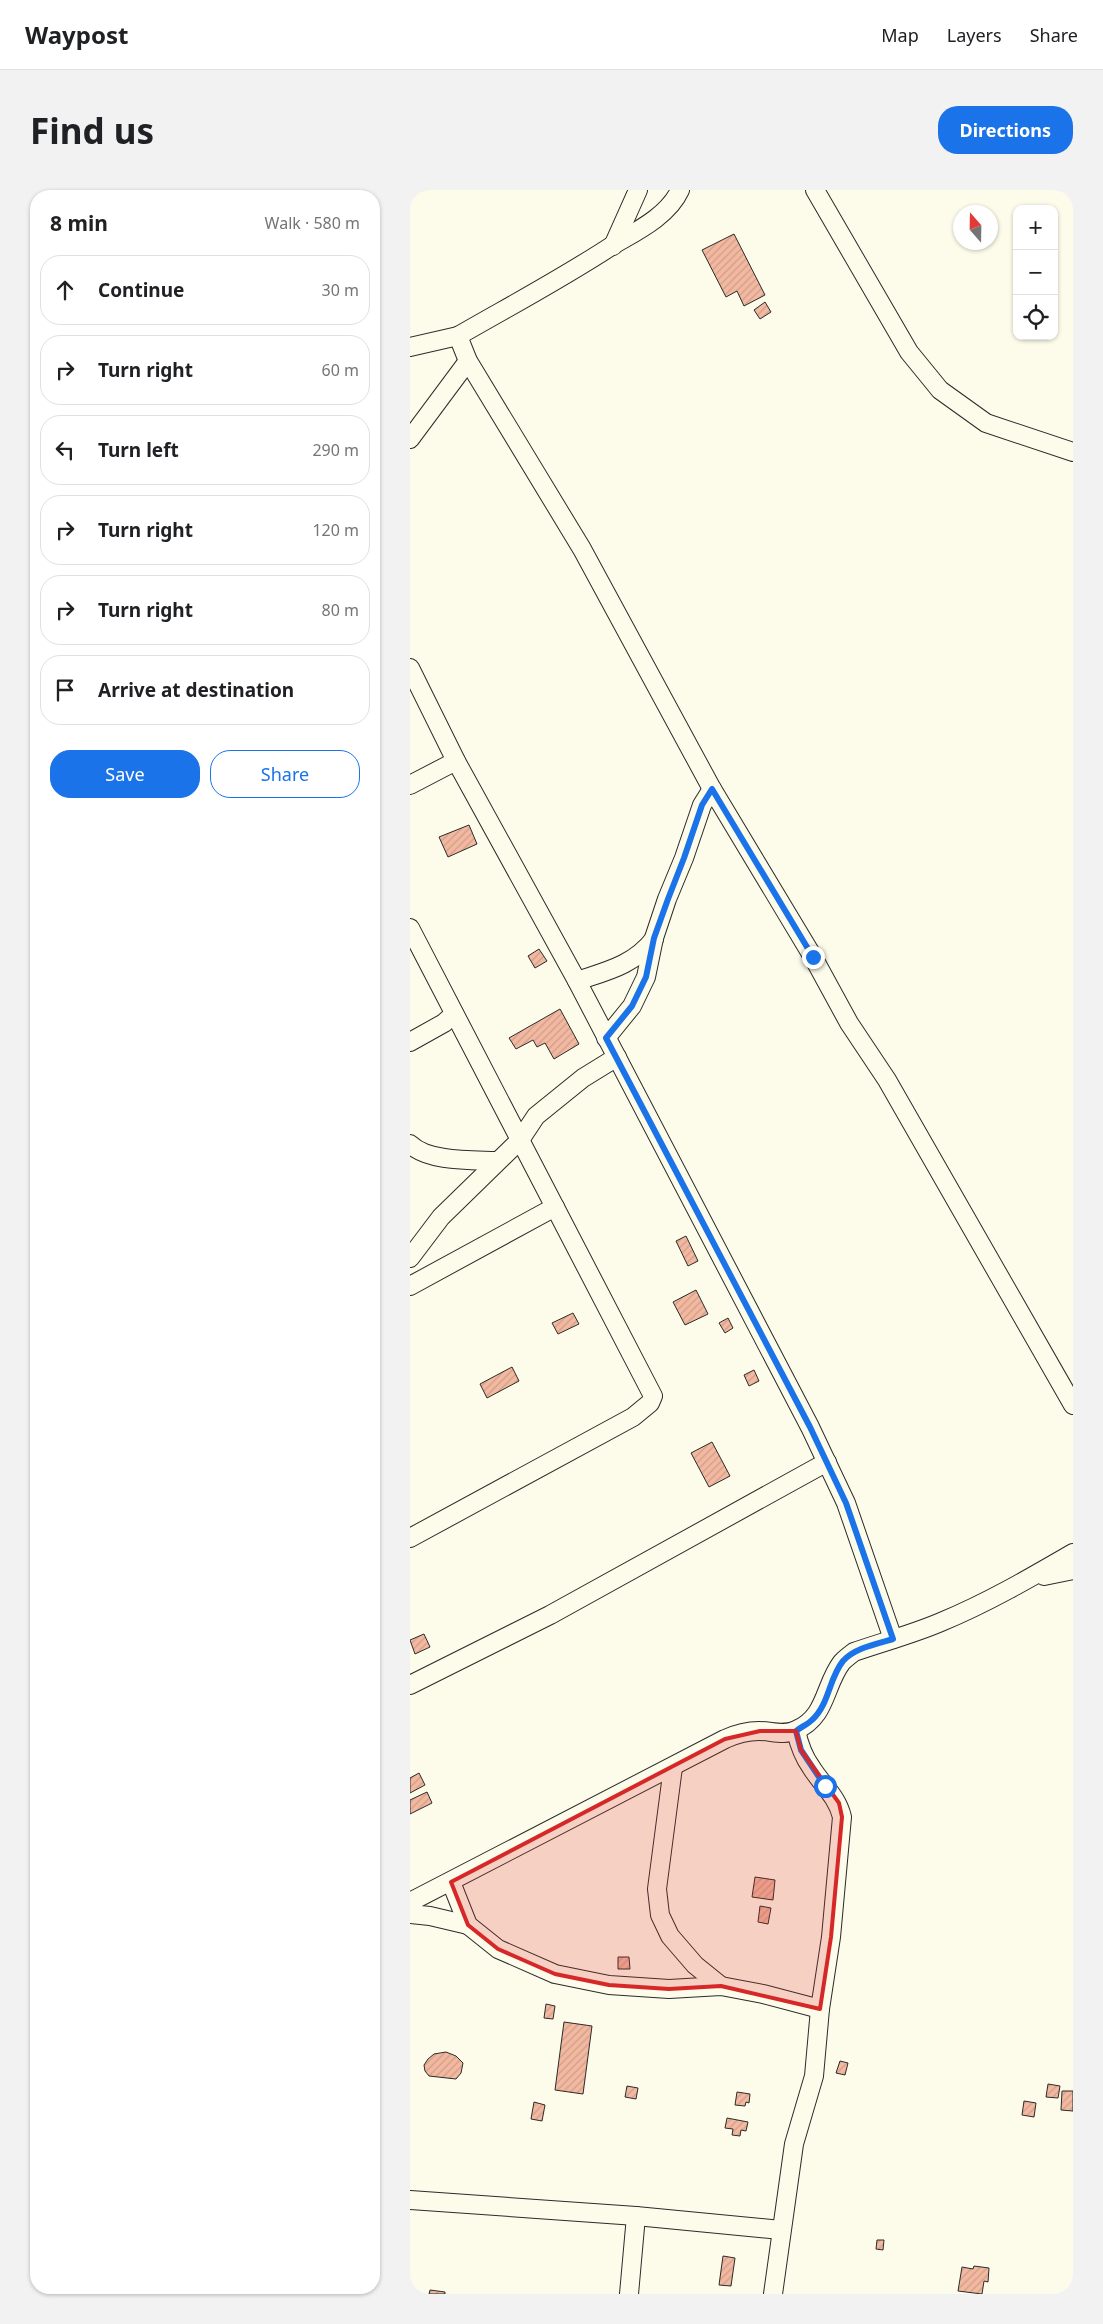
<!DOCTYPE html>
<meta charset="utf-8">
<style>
body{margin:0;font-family:"Noto Sans",sans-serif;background:#f2f2f2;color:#202124}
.controls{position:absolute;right:15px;top:15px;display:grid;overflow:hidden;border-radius:10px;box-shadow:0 1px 4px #0004}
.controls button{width:45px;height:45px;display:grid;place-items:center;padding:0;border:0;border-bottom:1px solid #e0e0e0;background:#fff;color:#202124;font:25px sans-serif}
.compass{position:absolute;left:543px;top:15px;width:45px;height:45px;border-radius:50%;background:#fff;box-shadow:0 1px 4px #0004;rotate:340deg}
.stop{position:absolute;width:15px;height:15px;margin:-11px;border:4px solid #1a73e8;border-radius:50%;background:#fff}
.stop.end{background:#1a73e8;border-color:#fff;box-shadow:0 1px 5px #0008}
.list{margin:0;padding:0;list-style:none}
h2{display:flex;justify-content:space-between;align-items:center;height:65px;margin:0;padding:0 20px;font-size:21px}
h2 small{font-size:16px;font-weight:400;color:#757577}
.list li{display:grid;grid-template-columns:32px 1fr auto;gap:15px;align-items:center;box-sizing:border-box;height:70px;margin:0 10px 10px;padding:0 10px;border:1px solid #e0e0e0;border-radius:20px}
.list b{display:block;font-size:19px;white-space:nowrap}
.list em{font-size:16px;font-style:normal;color:#757577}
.actions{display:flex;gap:10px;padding:15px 20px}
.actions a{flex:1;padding:11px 0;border:1px solid #1a73e8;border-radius:20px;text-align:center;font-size:18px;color:#1a73e8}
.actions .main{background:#1a73e8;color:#fff}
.icon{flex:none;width:28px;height:28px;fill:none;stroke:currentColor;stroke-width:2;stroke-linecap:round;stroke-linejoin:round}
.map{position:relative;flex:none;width:663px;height:2104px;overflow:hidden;border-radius:20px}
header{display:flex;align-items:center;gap:30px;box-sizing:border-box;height:70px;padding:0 25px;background:#fff;border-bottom:1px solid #e0e0e0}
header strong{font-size:24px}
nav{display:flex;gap:28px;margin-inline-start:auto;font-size:18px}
.intro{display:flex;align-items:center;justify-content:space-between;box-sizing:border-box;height:120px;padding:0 30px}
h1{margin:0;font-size:35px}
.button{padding:12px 22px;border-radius:20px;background:#1a73e8;color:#fff;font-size:18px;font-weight:700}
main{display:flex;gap:30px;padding:0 30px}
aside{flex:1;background:#fff;border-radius:20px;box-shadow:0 1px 4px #0004}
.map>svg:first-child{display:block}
.building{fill:url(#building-hatch);stroke:#2b2b2b}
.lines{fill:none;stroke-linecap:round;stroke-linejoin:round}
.minor-casing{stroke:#2b2b2b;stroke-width:20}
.minor{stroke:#fdfbea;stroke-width:18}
.route{stroke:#1a73e8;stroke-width:6}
.marked{fill:#d62828;fill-opacity:0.2;stroke:#d62828;stroke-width:4;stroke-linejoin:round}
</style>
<header>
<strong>Waypost</strong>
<nav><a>Map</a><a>Layers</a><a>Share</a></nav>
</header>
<div class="intro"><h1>Find us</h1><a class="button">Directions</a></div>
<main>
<aside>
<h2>8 min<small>Walk · 580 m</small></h2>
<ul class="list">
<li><svg class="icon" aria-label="ahead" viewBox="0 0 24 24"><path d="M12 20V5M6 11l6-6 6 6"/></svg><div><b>Continue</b></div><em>30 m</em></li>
<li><svg class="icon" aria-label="right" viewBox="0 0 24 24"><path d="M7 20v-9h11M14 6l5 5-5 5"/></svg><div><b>Turn right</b></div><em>60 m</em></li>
<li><svg class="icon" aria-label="left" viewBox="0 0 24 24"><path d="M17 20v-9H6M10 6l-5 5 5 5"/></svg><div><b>Turn left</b></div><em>290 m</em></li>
<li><svg class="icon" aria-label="right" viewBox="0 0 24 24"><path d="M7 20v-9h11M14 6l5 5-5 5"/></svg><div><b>Turn right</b></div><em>120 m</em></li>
<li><svg class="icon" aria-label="right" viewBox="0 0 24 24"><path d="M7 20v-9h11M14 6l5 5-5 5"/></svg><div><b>Turn right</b></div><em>80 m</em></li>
<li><svg class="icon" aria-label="arrive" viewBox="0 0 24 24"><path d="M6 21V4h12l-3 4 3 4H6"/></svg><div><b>Arrive at destination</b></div></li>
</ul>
<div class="actions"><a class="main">Save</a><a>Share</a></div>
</aside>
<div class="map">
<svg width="663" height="2104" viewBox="0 0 663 2104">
<defs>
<pattern id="building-hatch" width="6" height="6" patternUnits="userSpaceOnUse" patternTransform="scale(1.25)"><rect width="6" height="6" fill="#f2b8a0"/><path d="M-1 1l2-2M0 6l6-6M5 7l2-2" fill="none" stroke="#d09e8a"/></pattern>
</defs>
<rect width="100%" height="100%" fill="#fdfbea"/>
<g class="building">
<polygon points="324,44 355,105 334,116 327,101 316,107 292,60"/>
<polygon points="355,112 361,122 350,129 344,120"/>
<polygon points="59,635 67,654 38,667 29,647"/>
<polygon points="129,759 137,771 125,778 118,766"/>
<polygon points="150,819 169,854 144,869 135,853 127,857 123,850 106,859 99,848"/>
<polygon points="276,1046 288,1071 278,1076 266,1051"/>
<polygon points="286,1100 298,1124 275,1135 263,1112"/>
<polygon points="163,1123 169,1134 148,1144 142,1133"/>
<polygon points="318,1128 323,1138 315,1143 309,1133"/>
<polygon points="102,1177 109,1191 77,1208 70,1194"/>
<polygon points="344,1180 349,1191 339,1196 334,1185"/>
<polygon points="302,1252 320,1286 299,1297 281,1263"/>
<polygon points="14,1444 20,1457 5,1464 0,1450"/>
<polygon points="9,1583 15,1595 0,1603 0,1588"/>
<polygon points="17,1602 22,1613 0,1624 0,1610"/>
<polygon points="345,1687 365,1690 363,1710 342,1707"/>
<polygon points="350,1716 361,1718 358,1734 348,1732"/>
<polygon points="208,1767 219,1767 220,1779 208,1779"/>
<polygon points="136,1814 145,1816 143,1829 134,1828"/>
<polygon points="154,1832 182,1836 173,1904 145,1900"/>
<polygon points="36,1862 46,1866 53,1873 51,1883 46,1889 19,1886 15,1881 14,1875 18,1869 24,1864"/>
<polygon points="430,1871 438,1873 435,1885 426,1883"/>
<polygon points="638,1894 650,1896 648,1908 636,1907"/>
<polygon points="217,1896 228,1898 226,1909 215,1907"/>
<polygon points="652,1901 663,1901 663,1921 651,1920"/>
<polygon points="327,1902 340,1904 339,1913 336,1912 335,1916 325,1915"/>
<polygon points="614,1911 626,1913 624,1927 612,1925"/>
<polygon points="124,1912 135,1915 132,1931 121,1929"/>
<polygon points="317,1928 338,1932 336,1941 331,1940 330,1946 322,1945 323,1939 315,1938"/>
<polygon points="467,2050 474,2050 473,2060 466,2059"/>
<polygon points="313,2066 325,2068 321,2096 309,2095"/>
<polygon points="564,2076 579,2078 578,2092 574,2091 572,2104 548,2101 552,2077 563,2079"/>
<polygon points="20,2100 35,2102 35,2104 19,2104"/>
</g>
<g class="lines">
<defs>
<g id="minor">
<path d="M270,0C258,26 227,41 203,55C153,88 100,116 48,146L58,171L172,359L302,599L403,767L439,833L477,890L663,1215"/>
<polyline points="405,0 499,162 530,200 576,233 663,262"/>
<polyline points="203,56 228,0"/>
<polyline points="0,157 48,146"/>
<polyline points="0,249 58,171"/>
<polyline points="0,478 46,571 167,791 400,1237 436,1313 483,1449"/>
<polyline points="0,595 46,571"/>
<polyline points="0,738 243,1206 240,1213 223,1227 0,1348"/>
<path d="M167,791C197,781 224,775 244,749"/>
<polyline points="196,848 222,816 236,787 244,748 257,709 274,668 292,615 302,599"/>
<polyline points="0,852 34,833 44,824"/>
<path d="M0,954C18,972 62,970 86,971"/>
<polyline points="0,1068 31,1027 110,950 126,926 173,888 207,867"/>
<polyline points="0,1096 145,1017"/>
<polyline points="634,1386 663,1380"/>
<polyline points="0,1495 140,1425 417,1272"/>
<polyline points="263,1577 247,1699 250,1725 260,1746 285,1775 311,1796"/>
<polyline points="41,1692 58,1735 88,1759 145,1784 199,1795 259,1799 311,1796 353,1804 410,1819"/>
<path d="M0,1712L315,1549C326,1544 336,1541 349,1541C362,1541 374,1546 386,1540C417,1527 414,1495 432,1472C435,1469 440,1465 444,1462C473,1452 503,1444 531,1432C577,1413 620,1388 663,1363"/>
<polyline points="0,1724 20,1726 58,1735"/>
<polyline points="0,2010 226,2026 371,2040"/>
<polyline points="219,2104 226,2026"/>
<path d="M363,2104L384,1954L404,1886L410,1819L421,1747L432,1627C427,1606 412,1595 401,1577C393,1566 389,1554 386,1541"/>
</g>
</defs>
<use href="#minor" class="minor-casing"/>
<use href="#minor" class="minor"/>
</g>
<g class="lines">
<path class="route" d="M403,767L302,599L292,615L274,668L258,709L244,748L236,787L222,816L196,848L400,1237L436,1313L483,1449C466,1454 445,1458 433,1471C419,1488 419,1515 402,1530C398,1534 391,1537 386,1541L391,1560L415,1596"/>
</g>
<path class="marked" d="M350,1541H386L391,1560L429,1613L432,1627L421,1747L410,1819L311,1796L259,1799L199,1795L145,1784L88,1759L58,1735L41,1692L315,1549Z"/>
</svg>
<div class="controls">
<button>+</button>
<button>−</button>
<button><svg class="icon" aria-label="locate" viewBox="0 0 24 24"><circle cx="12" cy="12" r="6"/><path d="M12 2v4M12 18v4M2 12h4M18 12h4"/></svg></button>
</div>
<svg class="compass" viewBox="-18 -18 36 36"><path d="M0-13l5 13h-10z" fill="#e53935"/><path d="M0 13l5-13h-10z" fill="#757577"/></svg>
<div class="stop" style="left:415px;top:1596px"></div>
<div class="stop end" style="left:403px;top:767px"></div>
</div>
</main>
